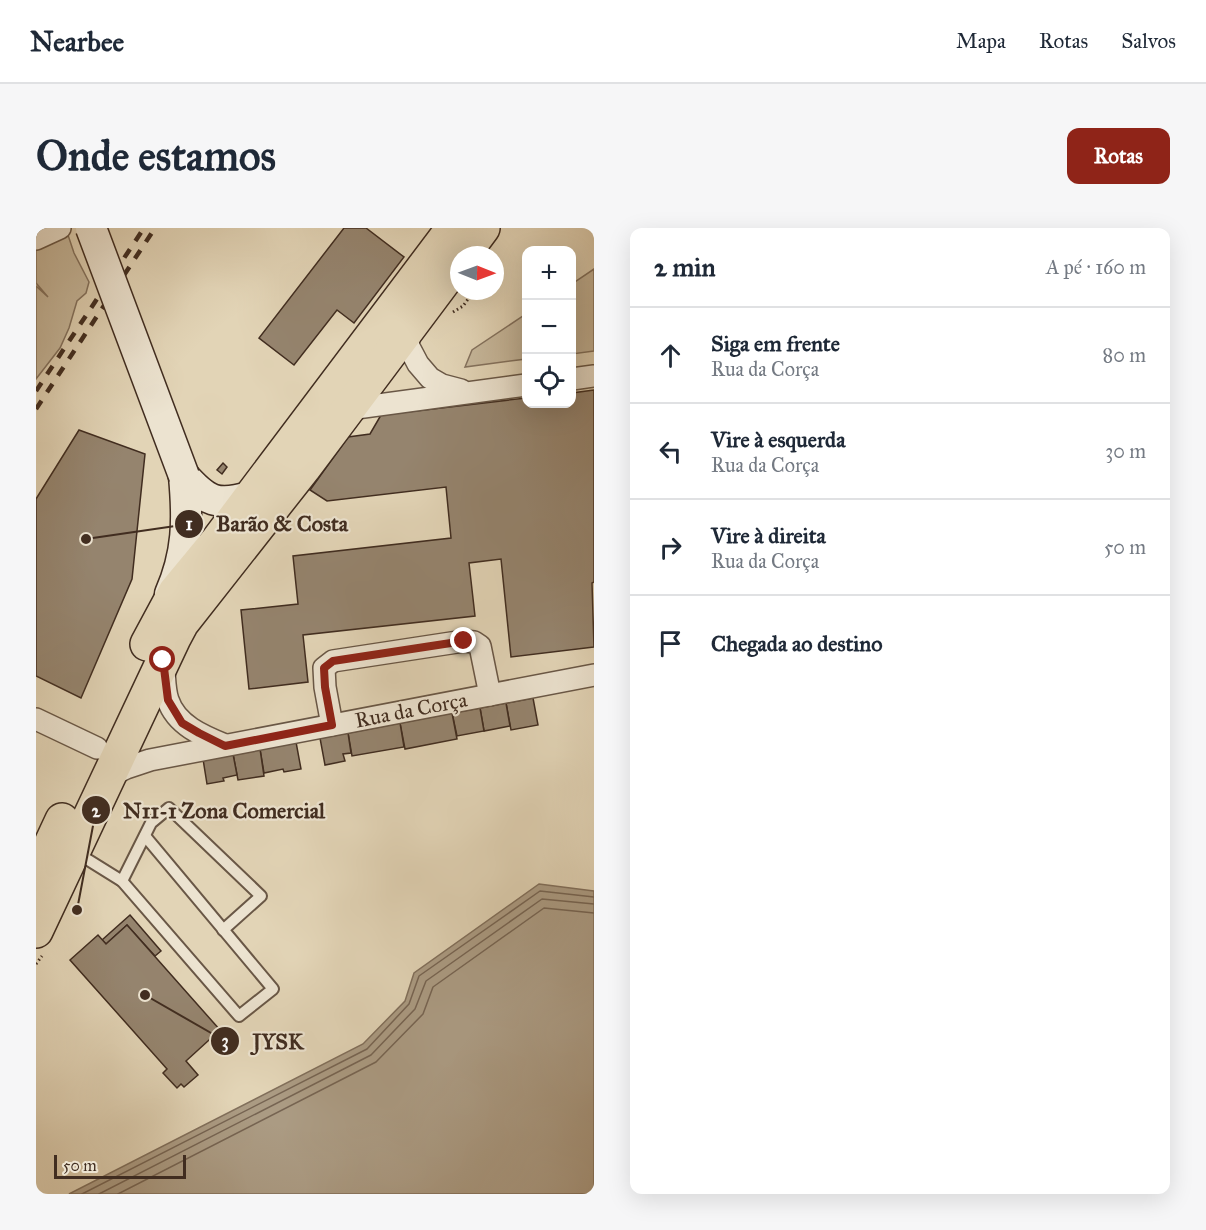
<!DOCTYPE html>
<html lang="pt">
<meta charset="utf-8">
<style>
body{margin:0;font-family:"IM FELL Great Primer",serif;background:#f6f6f7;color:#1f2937}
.controls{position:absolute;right:18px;top:18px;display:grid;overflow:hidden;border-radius:12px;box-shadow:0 6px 24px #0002}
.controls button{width:54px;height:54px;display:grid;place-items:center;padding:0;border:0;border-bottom:2px solid #e0e1e3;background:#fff;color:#1f2937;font:30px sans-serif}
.compass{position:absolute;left:414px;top:18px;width:54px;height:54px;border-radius:50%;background:#fff;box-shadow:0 6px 24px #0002;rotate:91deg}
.scale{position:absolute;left:18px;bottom:15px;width:132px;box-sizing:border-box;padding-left:6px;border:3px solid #412d20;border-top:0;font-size:16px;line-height:21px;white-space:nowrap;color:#412d20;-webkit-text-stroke:4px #ece3d0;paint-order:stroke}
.stop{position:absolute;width:18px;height:18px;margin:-14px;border:4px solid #8f2418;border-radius:50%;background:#fff}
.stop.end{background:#8f2418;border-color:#fff;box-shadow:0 2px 6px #0008}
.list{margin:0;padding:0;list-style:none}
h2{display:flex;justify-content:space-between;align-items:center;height:78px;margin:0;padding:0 24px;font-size:26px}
h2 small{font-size:20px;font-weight:400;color:#747a83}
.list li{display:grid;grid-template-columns:39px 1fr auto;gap:18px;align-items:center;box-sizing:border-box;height:96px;padding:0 24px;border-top:2px solid #e0e1e3}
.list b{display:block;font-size:22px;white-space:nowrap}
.list p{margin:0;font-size:20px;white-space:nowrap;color:#747a83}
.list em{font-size:20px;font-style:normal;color:#747a83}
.icon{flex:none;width:33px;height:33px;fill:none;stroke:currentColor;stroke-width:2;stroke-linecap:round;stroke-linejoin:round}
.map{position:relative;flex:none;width:558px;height:966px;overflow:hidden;border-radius:12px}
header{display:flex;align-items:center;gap:36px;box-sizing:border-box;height:84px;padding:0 30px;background:#fff;border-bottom:2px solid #e0e1e3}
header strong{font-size:28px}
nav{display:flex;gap:33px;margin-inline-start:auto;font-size:21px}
.intro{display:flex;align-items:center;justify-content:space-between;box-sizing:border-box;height:144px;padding:0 36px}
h1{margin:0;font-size:42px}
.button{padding:15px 27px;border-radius:12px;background:#8f2418;color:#fff;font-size:21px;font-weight:700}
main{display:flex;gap:36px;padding:0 36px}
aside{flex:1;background:#fff;border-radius:12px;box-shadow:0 6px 24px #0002}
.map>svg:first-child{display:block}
.green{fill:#c7b89c;stroke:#84725e;stroke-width:1.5}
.water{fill:#ab9b83;stroke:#816f5b;stroke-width:1.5}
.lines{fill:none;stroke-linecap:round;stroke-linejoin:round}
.shore{stroke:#766452;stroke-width:1.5}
.building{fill:#95846e;stroke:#412d20;stroke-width:1.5}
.service-casing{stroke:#695746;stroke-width:14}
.minor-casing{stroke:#695746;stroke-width:24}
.secondary-casing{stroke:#412d20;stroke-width:33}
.primary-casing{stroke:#412d20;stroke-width:36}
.path{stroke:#412d20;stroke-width:3;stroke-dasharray:1.5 3;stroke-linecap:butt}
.service{stroke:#ece3d0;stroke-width:10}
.minor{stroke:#ece3d0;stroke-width:21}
.secondary{stroke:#ece3d0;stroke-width:30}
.primary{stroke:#e2d4b6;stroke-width:33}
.rail{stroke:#412d20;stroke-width:4.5;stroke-dasharray:10 10;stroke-linecap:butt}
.secondary-bridge-casing{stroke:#412d20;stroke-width:33;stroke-linecap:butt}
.secondary-bridge{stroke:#ece3d0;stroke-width:30}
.route{stroke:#8f2418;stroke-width:8}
.labels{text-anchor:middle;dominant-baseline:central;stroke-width:4.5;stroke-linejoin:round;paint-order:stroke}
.street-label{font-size:21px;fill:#412d20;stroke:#ece3d0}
.leader{fill:none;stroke:#412d20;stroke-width:2}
.callout-dot{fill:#412d20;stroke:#ece3d0;stroke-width:2}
.mark-label{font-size:18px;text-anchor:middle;font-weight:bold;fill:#fff}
.callout-label{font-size:22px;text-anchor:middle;font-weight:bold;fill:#412d20;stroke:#ece3d0;stroke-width:4.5;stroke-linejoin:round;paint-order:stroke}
</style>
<header>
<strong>Nearbee</strong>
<nav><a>Mapa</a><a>Rotas</a><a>Salvos</a></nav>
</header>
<div class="intro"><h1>Onde estamos</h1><a class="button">Rotas</a></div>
<main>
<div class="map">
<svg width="558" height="966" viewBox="0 0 558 966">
<rect width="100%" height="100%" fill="#e2d4b6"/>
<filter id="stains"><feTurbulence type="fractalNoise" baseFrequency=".00333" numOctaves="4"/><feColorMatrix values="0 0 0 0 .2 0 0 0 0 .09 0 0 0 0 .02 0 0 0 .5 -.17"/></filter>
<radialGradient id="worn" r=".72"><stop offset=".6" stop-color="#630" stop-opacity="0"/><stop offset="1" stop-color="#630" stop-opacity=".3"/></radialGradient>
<g class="green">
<polygon points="32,7 38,25 53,54 50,65 41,73 33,100 24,120 0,151 0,58 12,69 0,55 0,22"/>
<polygon points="558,41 558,123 536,126 536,56"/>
<polygon points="490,86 490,131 429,139 436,122"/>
</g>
<polygon class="water" points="503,656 558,663 558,966 33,966 327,816 369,773 378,745"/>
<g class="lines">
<g class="shore">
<polyline points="46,966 331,821 373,776 383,748 504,663 558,669"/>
<polyline points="63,966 335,827 379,781 390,753 506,671 558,676"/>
<polyline points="82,966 340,834 387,786 397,759 508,680 558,685"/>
</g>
</g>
<g class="building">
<polygon points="308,0 330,0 368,29 318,95 301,82 258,137 223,110"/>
<polygon points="558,162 558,354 556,355 558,419 475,429 465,331 433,335 439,388 267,407 272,454 213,461 205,382 262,376 257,328 415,310 410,259 291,273 274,262 312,209 334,206 345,187 490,170 490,176 536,176 536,165"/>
<polygon points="43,202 109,226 96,351 45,470 0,448 0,271"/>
<polygon points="187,235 191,239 186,246 181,242"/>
<polygon points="497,470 502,497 475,502 470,475"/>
<polygon points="470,475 474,498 448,503 444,480"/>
<polygon points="444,480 448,503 421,508 416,485"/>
<polygon points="416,485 421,511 369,521 364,495"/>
<polygon points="364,495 368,519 316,528 312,505"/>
<polygon points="312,505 315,525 307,526 309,533 289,537 284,510"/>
<polygon points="260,514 265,541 248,544 247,541 228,545 224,521"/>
<polygon points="224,521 228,548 202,552 197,526"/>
<polygon points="197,526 201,547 187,550 188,553 171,556 167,531"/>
<polygon points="94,687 125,723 119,728 91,697 70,716 66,712"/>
<polygon points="91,697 184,802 150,833 162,847 148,859 145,856 141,860 127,845 131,841 34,732 62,707 70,716"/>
</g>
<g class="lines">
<defs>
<g id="service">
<polyline points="41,625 86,653 203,788 237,761 109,608"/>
<polyline points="86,653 115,595 133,580 225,668 187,702"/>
</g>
<g id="minor">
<polyline points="0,11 24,0"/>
<polyline points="375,98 372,117 382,136 394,150 406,157 425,162"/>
<polyline points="536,151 558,148"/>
<polyline points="313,181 490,157"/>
<path d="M127,435C129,446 128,461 132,472C140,497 167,508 189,517"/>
<polyline points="0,491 61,520"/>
<polyline points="296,497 289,459 288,440 297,433 428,413 438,414 444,418 454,467"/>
<polyline points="72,549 90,540 114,532 558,447"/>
</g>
<g id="secondary">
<path d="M148,248C171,274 181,278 214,269"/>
<path d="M134,366C152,325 152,292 148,248"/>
</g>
<g id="primary">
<polyline points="427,27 447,0"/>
<polyline points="111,416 139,364 182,312 417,0"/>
<polyline points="0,648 26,592"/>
<polyline points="0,703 138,410 146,395 268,240 423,33"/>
</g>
</defs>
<use href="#service" class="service-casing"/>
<use href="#minor" class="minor-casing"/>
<use href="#secondary" class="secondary-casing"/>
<use href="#primary" class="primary-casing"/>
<g class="path">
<polyline points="417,84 427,78 438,63"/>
<polyline points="0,736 6,728"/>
</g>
<use href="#service" class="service"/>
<use href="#minor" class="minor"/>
<use href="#secondary" class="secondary"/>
<use href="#primary" class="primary"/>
<g class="rail">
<polyline points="0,163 108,0"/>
<polyline points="0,181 119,0"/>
</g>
<defs>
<polyline id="secondary-bridge" points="55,0 148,248"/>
</defs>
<use href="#secondary-bridge" class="secondary-bridge-casing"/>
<use href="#secondary-bridge" class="secondary-bridge"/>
</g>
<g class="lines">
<polyline class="route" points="127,432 132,472 146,495 163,505 189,518 296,497 289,459 288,440 297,433 428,413"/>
</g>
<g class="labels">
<g class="street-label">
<text transform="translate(375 482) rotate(-11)">Rua da Corça</text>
</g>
</g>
<path class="leader" d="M50 311L153 296M41 682L60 582M109 767L189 813"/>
<g class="callout-dot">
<circle cx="50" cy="311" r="6"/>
<circle cx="41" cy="682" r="6"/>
<circle cx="109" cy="767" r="6"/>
<circle cx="153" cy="296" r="15"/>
<circle cx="60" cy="582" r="15"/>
<circle cx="189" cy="813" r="15"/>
</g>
<g class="mark-label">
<text x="153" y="302">1</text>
<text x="60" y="589">2</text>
<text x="189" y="819">3</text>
</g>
<g class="callout-label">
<text x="246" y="303">Barão &amp; Costa</text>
<text x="188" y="590">N11-1 Zona Comercial</text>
<text x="242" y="821">JYSK</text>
</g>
<rect width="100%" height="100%" filter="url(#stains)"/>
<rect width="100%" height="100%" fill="url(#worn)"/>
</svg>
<div class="controls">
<button>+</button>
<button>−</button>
<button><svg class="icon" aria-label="locate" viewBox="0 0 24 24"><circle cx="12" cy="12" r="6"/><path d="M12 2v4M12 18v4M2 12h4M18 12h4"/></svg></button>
</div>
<svg class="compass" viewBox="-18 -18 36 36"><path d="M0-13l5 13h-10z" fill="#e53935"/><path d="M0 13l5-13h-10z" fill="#747a83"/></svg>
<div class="scale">50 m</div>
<div class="stop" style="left:127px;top:432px"></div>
<div class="stop end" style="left:428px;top:413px"></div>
</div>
<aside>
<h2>2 min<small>A pé · 160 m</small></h2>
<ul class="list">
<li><svg class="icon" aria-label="ahead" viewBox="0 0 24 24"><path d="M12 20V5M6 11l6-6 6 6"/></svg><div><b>Siga em frente</b><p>Rua da Corça</p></div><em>80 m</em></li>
<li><svg class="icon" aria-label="left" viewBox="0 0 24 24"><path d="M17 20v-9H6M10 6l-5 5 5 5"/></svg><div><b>Vire à esquerda</b><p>Rua da Corça</p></div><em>30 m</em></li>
<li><svg class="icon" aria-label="right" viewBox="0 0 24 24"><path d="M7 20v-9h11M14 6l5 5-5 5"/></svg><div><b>Vire à direita</b><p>Rua da Corça</p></div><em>50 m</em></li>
<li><svg class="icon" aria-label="arrive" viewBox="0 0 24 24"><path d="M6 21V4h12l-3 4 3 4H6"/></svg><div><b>Chegada ao destino</b></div></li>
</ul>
</aside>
</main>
